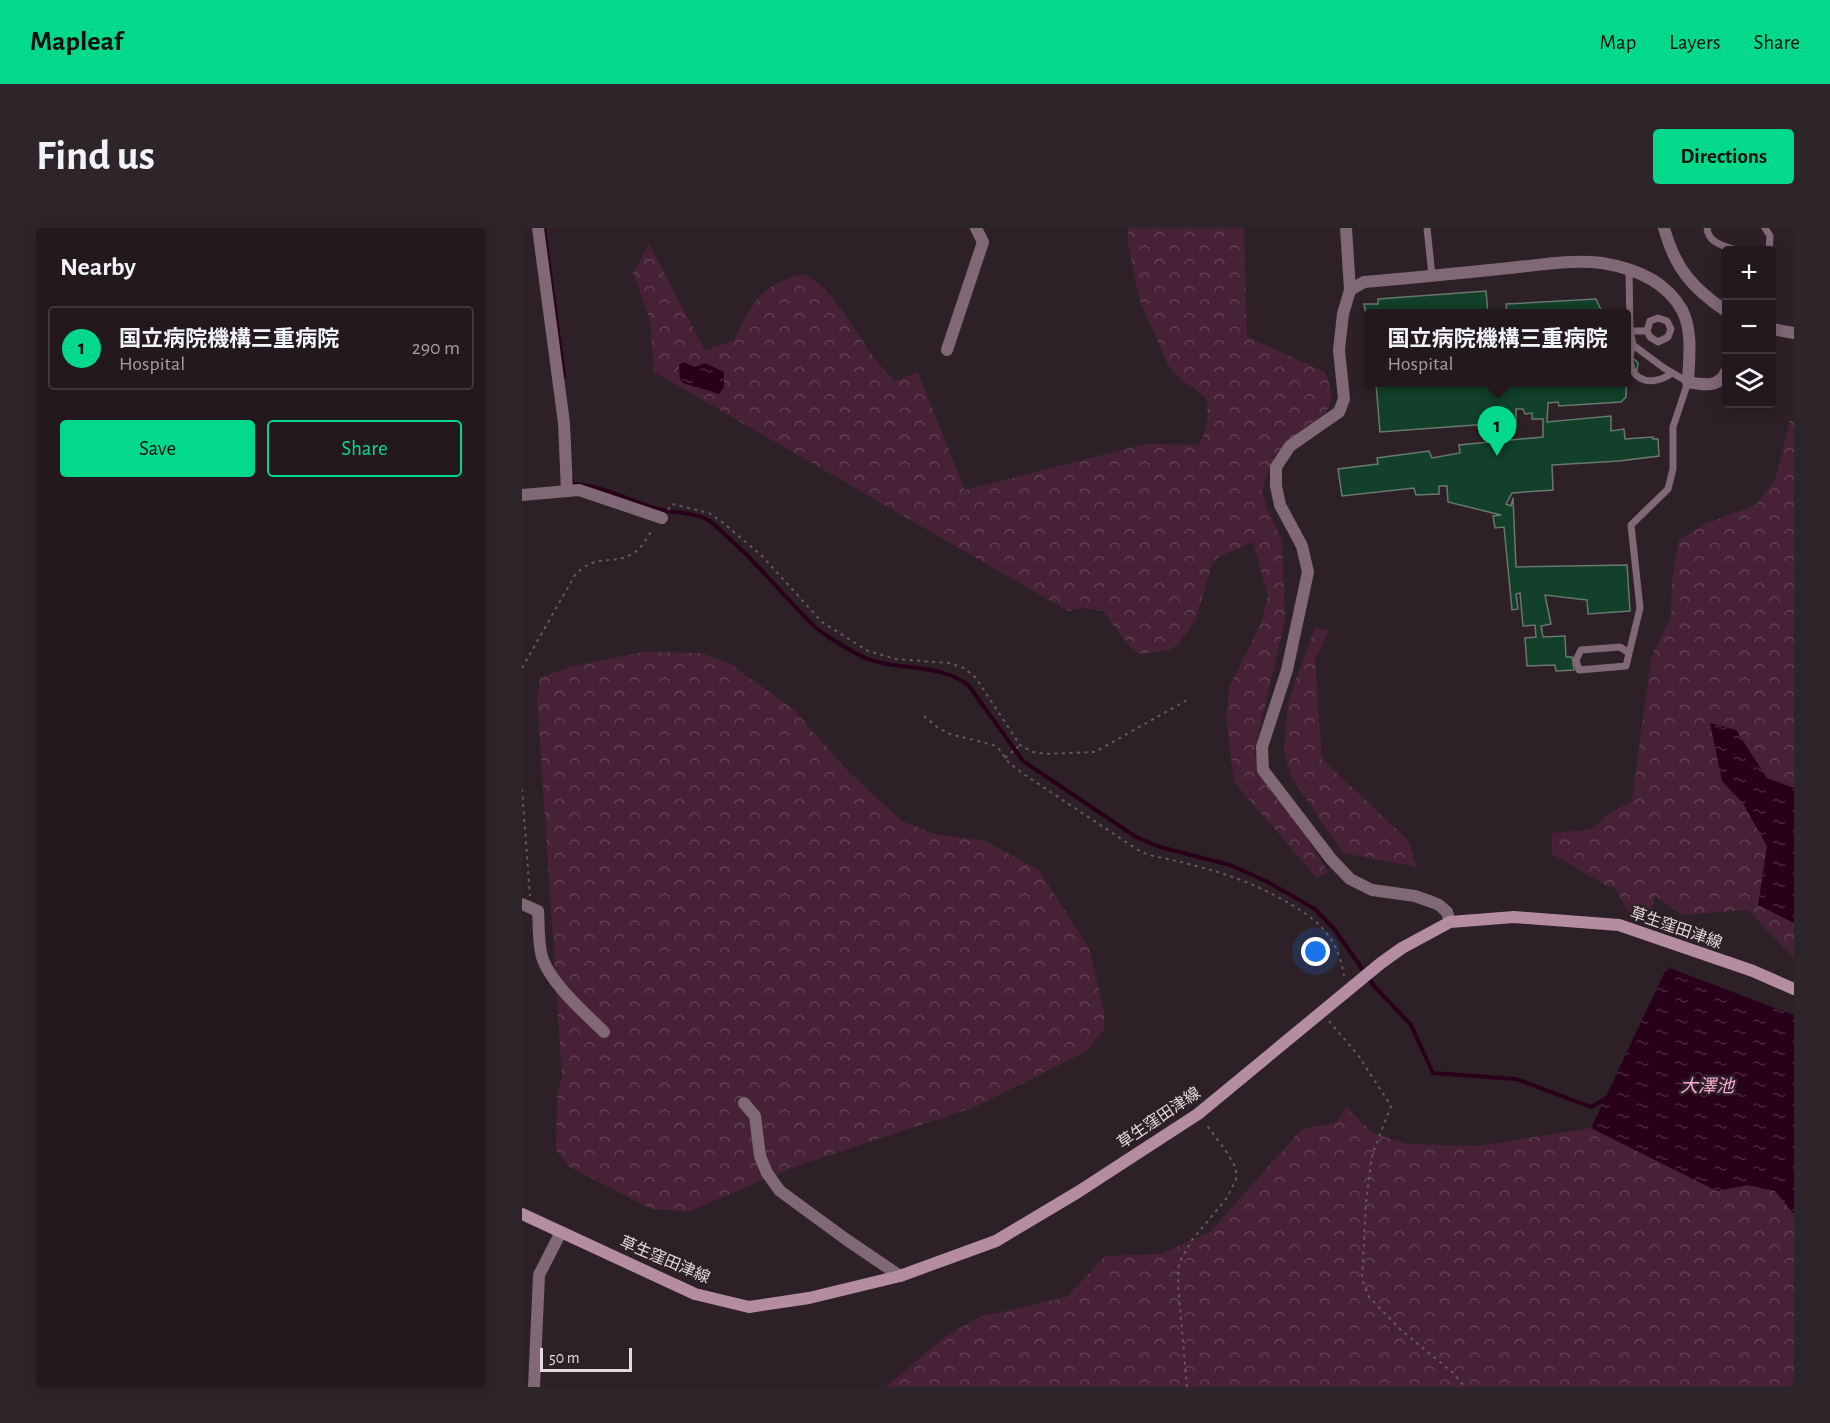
<!DOCTYPE html>
<meta charset="utf-8">
<style>
body{margin:0;font-family:"Alegreya Sans","Noto Sans JP",sans-serif;background:#2e252a;color:#f1f3f6}
.controls{position:absolute;right:18px;top:18px;display:grid;overflow:hidden;border-radius:6px;box-shadow:0 3px 15px #0003}
.controls button{width:54px;height:54px;display:grid;place-items:center;padding:0;border:0;border-bottom:2px solid #3f373b;background:#22181d;color:#f1f3f6;font:30px sans-serif}
.scale{position:absolute;left:18px;bottom:15px;width:92px;box-sizing:border-box;padding-left:6px;border:3px solid #e3d9de;border-top:0;font-size:16px;line-height:21px;white-space:nowrap;color:#e3d9de;-webkit-text-stroke:4px #2e2027;paint-order:stroke}
.you{position:absolute;left:794px;top:724px;width:21px;height:21px;margin:-15px;border:4px solid #fff;border-radius:50%;background:#1a73e8;box-shadow:0 0 0 9px #1a73e833}
.badge{display:grid;place-items:center;width:39px;height:39px;border-radius:50%;background:#02d98b;color:#111;font-size:20px;font-weight:700}
.pin{position:absolute;translate:-50% -50px;filter:drop-shadow(0 2px 3px #0008)}
.pin::after{content:'';position:absolute;top:32px;width:21px;height:18px;background:inherit;clip-path:polygon(0 0,100% 0,50% 100%)}
.popup{position:absolute;left:842px;top:81px;width:267px;height:78px;box-sizing:border-box;display:grid;place-content:center;border-radius:6px;background:#22181d;filter:drop-shadow(0 2px 4px #0005);font-size:20px;white-space:nowrap;color:#a2a0a4}
.popup b{font-size:22px;color:#f1f3f6}
.popup::after{content:'';position:absolute;left:50%;top:100%;margin-left:-12px;border:12px solid transparent;border-top-color:#22181d}
.list{margin:0;padding:0;list-style:none}
h2{display:flex;justify-content:space-between;align-items:center;height:78px;margin:0;padding:0 24px;font-size:26px}
h2 small{font-size:20px;font-weight:400;color:#a2a0a4}
.list li{display:grid;grid-template-columns:39px 1fr auto;gap:18px;align-items:center;box-sizing:border-box;height:84px;margin:0 12px 12px;padding:0 12px;border:2px solid #3f373b;border-radius:6px}
.list b{display:block;font-size:22px;white-space:nowrap}
.list p{margin:0;font-size:20px;white-space:nowrap;color:#a2a0a4}
.list em{font-size:20px;font-style:normal;color:#a2a0a4}
.actions{display:flex;gap:12px;padding:18px 24px}
.actions a{flex:1;padding:14px 0;border:2px solid #02d98b;border-radius:6px;text-align:center;font-size:21px;color:#02d98b}
.actions .main{background:#02d98b;color:#111}
.icon{flex:none;width:33px;height:33px;fill:none;stroke:currentColor;stroke-width:2;stroke-linecap:round;stroke-linejoin:round}
.map{position:relative;flex:none;width:1272px;height:1159px;overflow:hidden;border-radius:6px}
header{display:flex;align-items:center;gap:36px;box-sizing:border-box;height:84px;padding:0 30px;background:#02d98b;color:#111}
header strong{font-size:28px}
nav{display:flex;gap:33px;margin-inline-start:auto;font-size:21px}
.intro{display:flex;align-items:center;justify-content:space-between;box-sizing:border-box;height:144px;padding:0 36px}
h1{margin:0;font-size:42px}
.button{padding:15px 27px;border-radius:6px;background:#02d98b;color:#111;font-size:21px;font-weight:700}
main{display:flex;gap:36px;padding:0 36px}
aside{flex:1;background:#22181d;border-radius:6px;box-shadow:0 3px 15px #0003}
.map>svg:first-child{display:block}
.forest{fill:url(#forest-crowns)}
.water{fill:url(#water-ripples)}
.lines{fill:none;stroke-linecap:round;stroke-linejoin:round}
.stream{stroke:#29001a;stroke-width:4}
.building{fill:#12402a;stroke:#68786e;stroke-width:1.5}
.path{stroke:#65595f;stroke-width:2;stroke-dasharray:3 4.5;stroke-linecap:butt}
.service{stroke:#806874;stroke-width:7}
.minor{stroke:#806874;stroke-width:12}
.tertiary{stroke:#806874;stroke-width:12}
.secondary{stroke:#b48da1;stroke-width:12}
.labels{text-anchor:middle;dominant-baseline:central;stroke-width:5;stroke-linejoin:round;paint-order:stroke}
.street-label{font-size:16px;fill:#e3d9de;stroke:#2e2027}
.water-label{font-size:18px;font-style:italic;fill:#fdabd6;stroke:#2e2027}
</style>
<header>
<strong>Mapleaf</strong>
<nav><a>Map</a><a>Layers</a><a>Share</a></nav>
</header>
<div class="intro"><h1>Find us</h1><a class="button">Directions</a></div>
<main>
<aside>
<h2>Nearby<small></small></h2>
<ul class="list">
<li><span class="badge">1</span><div><b>国立病院機構三重病院</b><p>Hospital</p></div><em>290 m</em></li>
</ul>
<div class="actions"><a class="main">Save</a><a>Share</a></div>
</aside>
<div class="map">
<svg width="1272" height="1159" viewBox="0 0 1272 1159">
<defs>
<pattern id="forest-crowns" width="20" height="18" patternUnits="userSpaceOnUse" patternTransform="scale(1.5)"><rect width="20" height="18" fill="#472136"/><path d="M2 6a3 3 0 1 1 6 0M12 15a3 3 0 1 1 6 0" fill="none" stroke="#614153"/></pattern>
<pattern id="water-ripples" width="26" height="14" patternUnits="userSpaceOnUse" patternTransform="scale(1.5)"><rect width="26" height="14" fill="#29001a"/><path d="M2 4q2-2 4 0t4 0M15 11q2-2 4 0t4 0" fill="none" stroke="#48253b"/></pattern>
</defs>
<rect width="100%" height="100%" fill="#2e2027"/>
<g class="forest">
<path d="M606,0H722L725,109L803,144C809,159 813,171 803,185L753,227L740,261L745,280L760,312L763,392L732,525L806,644L795,650L712,554L704,489L707,459L739,396L746,369L731,314L696,329L690,336L674,391L657,415L648,422L620,426L611,423L581,383L562,380L546,383L132,144L128,92L111,45L127,16L183,122L212,113C224,87 232,66 259,54C266,51 274,46 281,47C304,49 340,115 355,133C360,140 367,147 373,153L396,144L443,262L623,216L676,217C687,202 687,187 684,170L660,152L646,137L618,73L606,17Z"/>
<polygon points="1268,193 1272,193 1272,731 1226,682 1160,687 1133,668 1128,691 1107,684 1092,659 1083,657 1030,626 1030,605 1064,602 1072,599 1086,586 1110,573 1129,430 1149,388 1150,350 1157,312 1187,294 1234,277 1254,249"/>
<polygon points="793,400 807,403 793,432 800,531 886,612 895,639 821,625 769,549 762,523 766,474"/>
<polygon points="121,424 179,425 207,435 272,482 327,544 380,593 412,606 463,613 517,642 567,720 582,783 582,802 563,824 453,879 272,939 166,984 129,981 46,938 34,922 35,868 40,849 15,469 18,450 48,439"/>
<polygon points="824,879 851,905 885,916 956,918 1069,900 1195,963 1226,957 1253,963 1272,986 1272,1159 363,1159 423,1109 457,1089 545,1069 583,1028 639,1026 688,1004 779,902 815,894"/>
</g>
<g class="water">
<polygon points="161,134 173,139 183,135 202,144 202,159 197,166 161,155 158,152 157,137"/>
<polygon points="1188,495 1214,502 1245,550 1272,560 1272,695 1236,677 1245,618 1220,574 1200,553"/>
<polygon points="1145,739 1272,787 1272,986 1253,963 1226,957 1195,963 1069,900"/>
</g>
<g class="lines">
<g class="stream">
<polyline points="22,1 42,148"/>
<path d="M50,251V256C77,257 103,270 128,279C147,286 168,282 186,292C195,298 202,306 210,313C237,337 260,366 286,392C299,406 318,416 335,426C369,445 418,433 447,458L501,533L614,609L638,619L708,637L744,653L793,681L813,702L852,758L889,797L911,845L994,851L1069,879L1085,870"/>
</g>
</g>
<g class="building">
<polygon points="964,63 966,86 846,86 846,96 842,76 856,76 856,71"/>
<polygon points="1074,71 1081,86 985,86 984,76"/>
<polygon points="1104,130 1112,131 1116,135 1115,142 1105,144 1104,169 1099,174 1037,178 1036,174 1026,175 1025,194 1089,188 1089,203 1102,201 1103,211 1131,209 1131,211 1136,211 1137,228 1097,233 1030,237 1031,262 990,265 984,276 989,278 991,270 994,339 1105,337 1108,383 1066,386 1065,372 1023,367 1029,396 1019,398 1021,409 1043,408 1044,429 1050,429 1052,442 1034,443 1033,437 1005,438 1003,410 1014,409 1013,397 1001,398 998,365 994,366 996,381 990,382 982,299 973,300 971,288 979,287 926,274 925,258 917,258 917,266 894,267 892,260 820,268 816,241 856,236 855,230 907,223 910,230 938,225 937,217 1021,209 1021,191 1010,191 1010,185 1003,186 1001,181 994,181 994,194 858,204 854,156 1104,154"/>
</g>
<g class="lines">
<g class="path">
<polyline points="146,282 150,276 187,285 199,293 240,328 300,394 346,423 374,431 427,435 442,440 454,450 498,517 511,524 523,526 573,524 667,471"/>
<path d="M0,440L53,347C75,324 90,338 110,326C119,322 125,309 131,301"/>
<path d="M402,488L415,499L428,506L471,517L477,521L487,535L503,547L616,622L627,627C674,637 712,646 754,668C791,688 815,704 822,748"/>
<polyline points="483,530 498,517"/>
<polyline points="0,561 8,668"/>
<polyline points="807,793 836,827 869,878 850,927 844,975 840,1051 847,1069 878,1101 931,1145 943,1159"/>
<polyline points="665,1159 656,1057 657,1035 670,1012 704,971 714,952 714,940 704,923 683,895"/>
</g>
<g class="service">
<polyline points="905,0 910,48"/>
<path d="M1185,0C1186,15 1202,18 1214,22"/>
<polyline points="1243,0 1248,8 1247,22"/>
<polyline points="1107,41 1108,103 1111,117 1142,140 1166,154 1151,199 1151,241 1146,261 1109,297 1118,380 1104,438 1057,442 1054,432 1059,422 1098,419 1107,425"/>
<polyline points="1108,103 1125,103 1128,93 1136,90 1145,93 1149,101 1146,109 1136,114 1128,109 1125,103"/>
<path d="M1111,117C1099,148 1126,163 1150,145"/>
</g>
<g class="minor">
<polyline points="16,0 42,195 45,263"/>
<polyline points="824,0 828,62 821,86 817,122 822,171 817,184 768,218 754,239 754,258 758,277 780,318 786,344 765,442 740,519 741,542 809,631 828,651 850,662 893,668 910,674 917,677 925,684 928,694"/>
<polyline points="425,122 461,14 454,0"/>
<polyline points="0,267 57,262 140,290"/>
<path d="M0,676L16,683C17,697 16,715 20,729C28,755 63,785 82,804"/>
<polyline points="222,875 233,888 238,928 245,945 258,963 325,1012 378,1048"/>
<polyline points="12,1159 17,1047 39,1004"/>
</g>
<g class="tertiary">
<path d="M1142,0C1153,40 1170,60 1204,83"/>
<path d="M828,62L842,54C891,50 939,45 988,40C1017,37 1050,31 1080,35C1111,40 1144,53 1160,82C1171,103 1167,131 1166,154C1181,157 1197,160 1204,144"/>
<polyline points="1250,101 1272,105"/>
</g>
<polyline class="secondary" points="0,986 173,1066 227,1079 287,1070 378,1048 474,1013 556,964 676,886 859,735 880,720 928,694 992,689 1097,697 1231,743 1272,761"/>
</g>
<g class="labels">
<g class="street-label">
<text transform="translate(1154 700) rotate(19)">草生窪田津線</text>
<text transform="translate(637 890) rotate(-34)">草生窪田津線</text>
<text transform="translate(143 1032) rotate(23)">草生窪田津線</text>
</g>
<g class="water-label">
<text x="1185" y="859">大澤池</text>
</g>
</g>
</svg>
<div class="controls">
<button>+</button>
<button>−</button>
<button><svg class="icon" aria-label="layers" viewBox="0 0 24 24"><path d="M12 4l9 5-9 5-9-5zM3 14l9 5 9-5"/></svg></button>
</div>
<div class="scale">50 m</div>
<div class="you"></div>
<div class="pin badge" style="left:975px;top:228px">1</div>
<div class="popup"><b>国立病院機構三重病院</b>Hospital</div>
</div>
</main>
